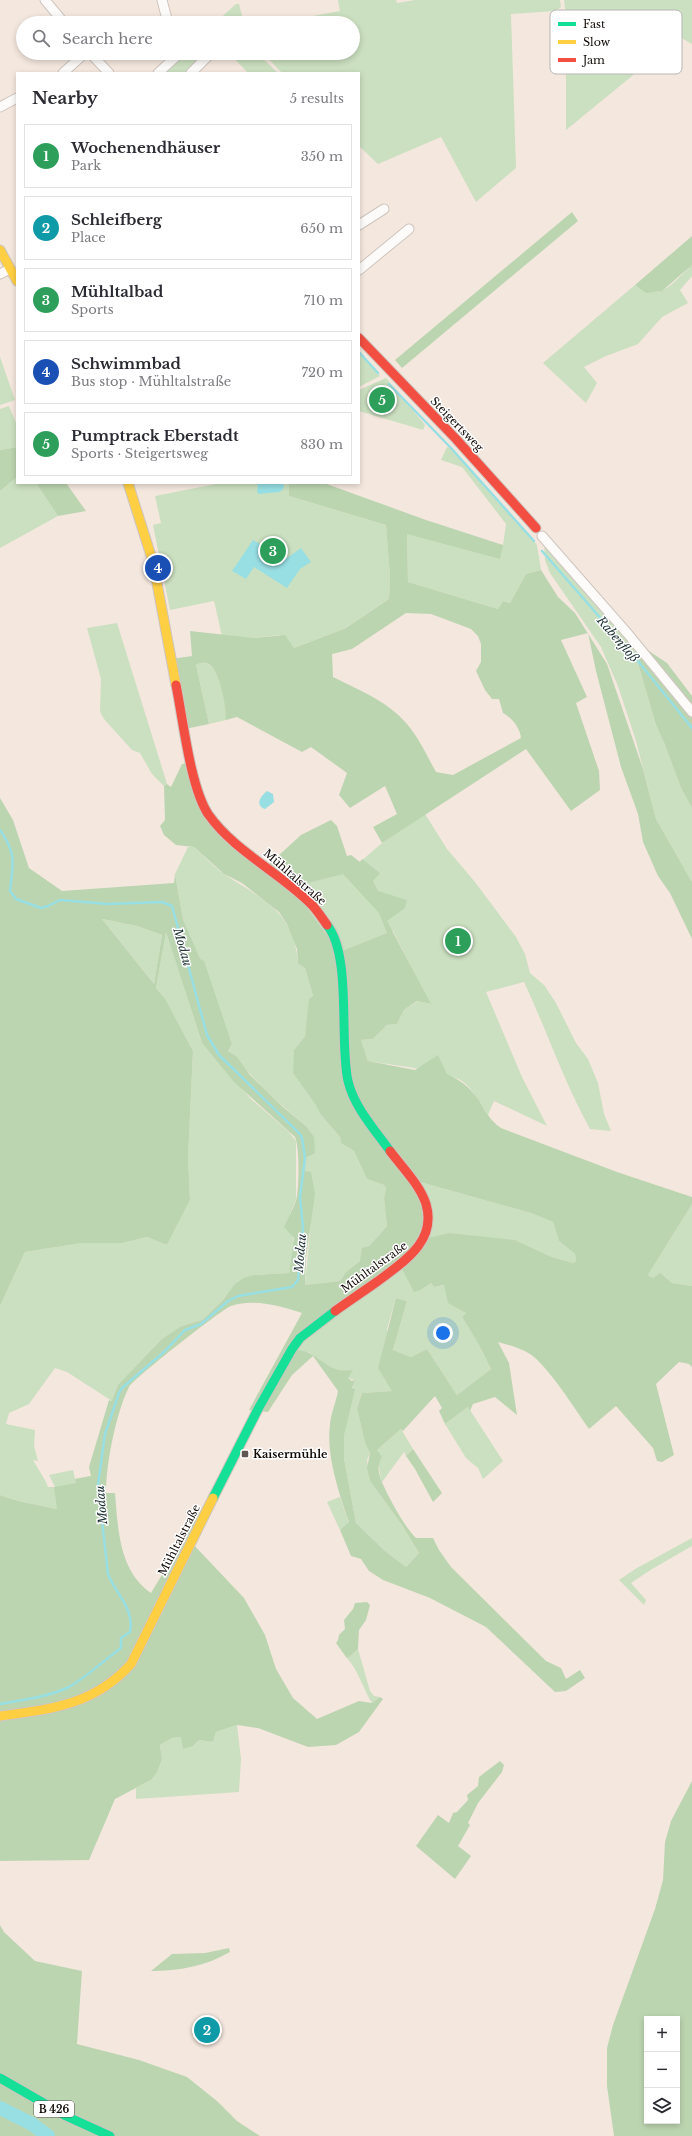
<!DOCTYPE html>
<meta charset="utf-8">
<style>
body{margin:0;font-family:"Libre Baskerville",serif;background:#f2f2f3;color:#2b2b33}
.controls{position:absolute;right:12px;bottom:12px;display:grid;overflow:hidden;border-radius:0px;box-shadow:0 2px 6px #0003}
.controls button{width:36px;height:36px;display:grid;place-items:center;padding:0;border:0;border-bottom:1px solid #e1e1e2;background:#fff;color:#2b2b33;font:20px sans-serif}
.you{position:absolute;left:443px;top:1333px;width:14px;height:14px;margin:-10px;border:3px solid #fff;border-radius:50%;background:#1a73e8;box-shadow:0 0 0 6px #1a73e833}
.badge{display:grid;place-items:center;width:26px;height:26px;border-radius:50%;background:#605752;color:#fff;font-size:13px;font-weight:700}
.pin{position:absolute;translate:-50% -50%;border:2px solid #fff;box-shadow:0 1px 4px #0006}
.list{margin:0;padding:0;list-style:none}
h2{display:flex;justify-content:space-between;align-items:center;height:52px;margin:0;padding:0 16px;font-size:17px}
h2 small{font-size:13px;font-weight:400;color:#7c7c81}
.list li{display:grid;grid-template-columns:26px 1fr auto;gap:12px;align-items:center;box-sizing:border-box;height:64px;margin:0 8px 8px;padding:0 8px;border:1px solid #e1e1e2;border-radius:0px}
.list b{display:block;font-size:15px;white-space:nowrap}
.list p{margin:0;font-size:13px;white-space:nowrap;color:#7c7c81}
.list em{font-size:13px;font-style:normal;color:#7c7c81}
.icon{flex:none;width:22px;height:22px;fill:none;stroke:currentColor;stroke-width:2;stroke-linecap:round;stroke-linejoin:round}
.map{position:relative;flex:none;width:692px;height:2136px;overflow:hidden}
.search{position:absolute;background:#fff;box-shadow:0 2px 6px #0003;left:16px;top:16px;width:344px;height:44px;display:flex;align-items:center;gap:10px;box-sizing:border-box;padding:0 14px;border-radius:22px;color:#7c7c81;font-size:15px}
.panel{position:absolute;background:#fff;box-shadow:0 2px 6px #0003;left:16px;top:72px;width:344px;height:412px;border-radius:0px}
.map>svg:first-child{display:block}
.green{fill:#cbe0c0}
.forest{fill:#bcd5b1;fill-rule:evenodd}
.water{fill:#98dfe3}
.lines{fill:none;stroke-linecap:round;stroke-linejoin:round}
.stream{stroke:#98dfe3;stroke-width:2.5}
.river{stroke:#98dfe3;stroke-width:14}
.street-casing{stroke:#cfc5be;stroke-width:11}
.fast-casing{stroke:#cfc5be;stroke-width:11}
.slow-casing{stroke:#cfc5be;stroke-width:11}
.jam-casing{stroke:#cfc5be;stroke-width:11}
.street{stroke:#fdfbfa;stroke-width:9}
.fast{stroke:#16e098;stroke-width:9}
.slow{stroke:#ffcf43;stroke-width:9}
.jam{stroke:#f24e42;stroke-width:9}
.poi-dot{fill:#605752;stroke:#fff;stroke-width:1.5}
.labels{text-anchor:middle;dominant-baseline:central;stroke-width:3;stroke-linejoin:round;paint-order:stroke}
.shield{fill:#fff;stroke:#585451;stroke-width:1}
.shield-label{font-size:10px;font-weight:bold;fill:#110a06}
.street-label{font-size:11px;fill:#110a06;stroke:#fff}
.poi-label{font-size:11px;font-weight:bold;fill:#110a06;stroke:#fff;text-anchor:start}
.water-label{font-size:12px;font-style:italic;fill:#1b2f31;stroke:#fff}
.key{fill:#fff;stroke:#b8b6b4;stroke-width:1}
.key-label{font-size:11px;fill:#110a06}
</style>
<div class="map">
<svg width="692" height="2136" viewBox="0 0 692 2136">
<rect width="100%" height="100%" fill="#f4e7de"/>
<g class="green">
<polygon points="338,0 396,0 397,3 415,0 560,0 561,7 556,11 511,14 516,168 476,202 441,137 378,164 359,146 359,73 282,73 263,53 353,53 353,23 298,23 297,19 340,11"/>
<polygon points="564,0 692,0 692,44 678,36 676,40 566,130 566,16"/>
<polygon points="236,4 239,4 244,23 215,23"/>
<polygon points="184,53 207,53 187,73 161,73"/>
<polygon points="229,53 257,53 278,73 248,73"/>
<path d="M692,265V276L680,290L688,303L662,317L638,344L606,356L584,367L597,383L586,403L543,363L635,285C661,303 672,283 692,265Z"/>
<polygon points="359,352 380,376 359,387"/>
<polygon points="0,357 15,400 0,405"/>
<polygon points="386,378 425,425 423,430 359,411 359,390"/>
<polygon points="9,406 17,425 17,447 0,450 0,409"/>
<polygon points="447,447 451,448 537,545 541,570 526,574 510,603 503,601 498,609 408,582 407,533 423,537 503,545 506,524 462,467 441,460"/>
<polygon points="17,477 17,483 36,483 58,516 0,548 0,491"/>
<polygon points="221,483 289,483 289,496 386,525 390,577 389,599 346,628 294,648 280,635 254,638 222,636 214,601 170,610 153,525 161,523 155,496"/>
<polygon points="544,541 642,650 637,660 656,725 665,745 681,788 692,808 692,882 656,819 636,741 618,686 601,647 550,573 545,560"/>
<polygon points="117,623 167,784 164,786 152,774 140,753 132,750 104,719 100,712 101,679 87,628"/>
<path d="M201,662C222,664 226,703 226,720L209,724L196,665Z"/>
<path d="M425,814L447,849L475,882L516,937L525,954L530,973L544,985L556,1003L576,1043L588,1059L598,1083L604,1114L611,1131L590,1129C564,1082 547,1031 524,982L486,992L522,1077L547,1126L494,1101L488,1115C481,1104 473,1089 462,1081C445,1070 390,1065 368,1061L361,1040L373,1039L387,1025L397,1024L404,1010L418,1001L430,1004L393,931L339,952L294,889L360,862L382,843Z"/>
<path d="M188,847H194C204,856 214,867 224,874C263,900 295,911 298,964L305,968L313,996L305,1036L294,1050L321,1115L340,1137L341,1143L354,1151L367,1179L384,1185L386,1188L384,1199L387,1226L369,1246L360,1261L346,1272L340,1281L305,1285L312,1210L304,1171L306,1126C287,1110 268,1094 251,1075C243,1067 238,1058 228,1051L232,1044L183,919L175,874Z"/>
<polygon points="102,919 137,926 162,935 154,984"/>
<polygon points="166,931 202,1043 251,1099 289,1132 296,1141 296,1200 290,1214 294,1245 289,1273 254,1275 225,1296 221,1302 202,1320 181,1326 163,1338 112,1401 67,1372 55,1368 29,1404 9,1413 6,1424 35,1430 34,1446 38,1461 33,1460 46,1482 48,1487 55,1487 49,1475 73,1470 75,1479 91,1476 57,1509 18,1501 0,1495 0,1306 25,1252 82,1243 122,1243 147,1237 167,1245 190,1200 188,1158 193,1051 166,1000 156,988"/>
<polygon points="413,1180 531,1213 553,1222 559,1241 575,1254 576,1261 573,1263 552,1257 515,1240 424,1239"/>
<polygon points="692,1204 692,1286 672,1283 660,1274 653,1278 648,1275"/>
<polygon points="400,1265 421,1290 431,1283 434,1287 445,1285 466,1313 462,1317 479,1345 491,1369 457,1395 427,1349 411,1357 393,1350 407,1301 396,1298 387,1329 392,1391 362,1393 357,1407 365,1443 370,1453 367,1460 370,1481 402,1525 419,1553 406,1567 385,1551 356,1523 344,1458 344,1436 354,1380 348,1378 345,1371 331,1369 310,1353 292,1349"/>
<polygon points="468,1407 503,1461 483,1479 478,1468 466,1458 445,1424"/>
<path d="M401,1429L413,1449L406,1456L404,1452L382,1482C378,1471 380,1461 377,1450Z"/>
<polygon points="340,1497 349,1523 340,1530 327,1502"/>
<polygon points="692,1538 692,1546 652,1569 631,1583 646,1600 644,1605 619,1580 637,1568"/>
<path d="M358,1649L370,1691L374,1696L380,1697L372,1703C362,1687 359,1671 346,1657L348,1658Z"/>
<polygon points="237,1725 241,1759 239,1792 136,1799 136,1788 151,1780 162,1759 160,1745 172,1738 181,1737 193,1746 199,1740 213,1742 216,1732"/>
</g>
<g class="forest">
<polygon points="572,212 578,221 402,368 395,360"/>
<polygon points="692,236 692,265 662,291 646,293 635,285"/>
<polygon points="17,447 17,477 0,491 0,450"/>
<polygon points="36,483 66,483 86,511 58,516"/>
<path d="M289,483H324L426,520L503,545L500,559L407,534L408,582L498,609L503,601L510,603L526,574L541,570L558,597L575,613L607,664L643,769L656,819L692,882V939L670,893L658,876L643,842L638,814L621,767L596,671L588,633L561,640L587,697L576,703L599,771L600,790L571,811L526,749L382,843L373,827L397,814L385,786L350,808L339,795L347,773L311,747L302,752L237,717L226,720C226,707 219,650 196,665L209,724L185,729L171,659L192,656L190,631L254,638L285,635L294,648L346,628L389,599L390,577L386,525L289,496ZM406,613L431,614L471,629L478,636L481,644V662L476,671L485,690L492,699H499L503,713C512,718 520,728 521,738L453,775L436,772C428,758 421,742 411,729C392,703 361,691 333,677L332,654L352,649Z"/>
<polygon points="646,649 667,663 692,696 692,808 681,788 665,745 656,725 637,660 642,650"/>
<path d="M191,762L208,813L266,867L301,835L331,820L337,826L347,856L351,855L360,862L362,859L380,873L373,881L378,891L407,900L405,908L387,921L431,1004L417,1001L404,1010L397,1024L387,1025L373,1039L361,1040L368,1061L415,1070L438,1055L447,1074C460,1080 470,1087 478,1099C485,1110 490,1121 501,1128L617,1172L692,1197V1204L648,1275L653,1278L660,1273L672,1283L692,1286V1367L689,1364L679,1362L656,1384L674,1455L662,1462L657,1461L653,1448L616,1406L589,1429C575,1409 548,1366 530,1354C520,1348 509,1345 498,1342L509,1363L517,1415L495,1397L473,1404L470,1411L468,1407L445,1424L439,1411L442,1408L435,1396L403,1431L401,1429L377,1450L382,1457C379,1462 378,1467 379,1473C382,1487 405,1528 416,1538H433L439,1550L451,1567L546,1661L561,1668L566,1679L580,1670L585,1678L566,1691L555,1692L486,1627L430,1598L383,1580L369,1571L361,1559L351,1556L340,1530L349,1522C339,1493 326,1456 330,1424C331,1413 336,1402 338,1391L313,1356L292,1375L268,1412L249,1410L302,1313C281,1306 253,1298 231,1306C222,1309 132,1380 129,1387C116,1413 106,1464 106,1493H115C118,1529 119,1571 151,1593L204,1505L191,1542L244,1598L265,1635L276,1669L293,1698L317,1719L359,1701L372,1703L380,1697L383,1699L359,1732L336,1745L308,1747L258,1728L237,1725L216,1732L213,1742L199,1740L193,1746L183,1749L181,1737L172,1738L160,1745L162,1759L157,1772L151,1780L115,1799L89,1860L0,1861V1495L18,1501L57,1509L54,1487L76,1483L75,1479L91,1476L89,1467L109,1400L112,1401L118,1385L163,1338L181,1326L202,1320L221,1302L235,1284L244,1278L254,1275L289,1273L294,1238L284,1227C288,1218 293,1209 296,1201C299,1189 300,1148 295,1137L234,1082L202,1043L166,932L156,988L166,1000L193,1051L188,1158L190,1200L167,1245L147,1237L122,1243H82L25,1252L0,1306V798L13,820L29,868L62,891L174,883L175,874L183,919L200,959L204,961L232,1044L228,1051L237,1057L250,1075L283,1107L306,1126L314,1137L315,1153L305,1158L304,1171L311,1172L315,1194L306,1258L305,1285L340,1281L346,1272L360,1261L362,1248L369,1246L387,1226L384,1199L386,1188L384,1185L367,1179L354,1151L341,1143L340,1137L321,1115L316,1105L293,1073L294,1050L305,1036L309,999L313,996L305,968L298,964L297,949L287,924L279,912L242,883L224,874L194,847L176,845L164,835L160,826L165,820L164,786L167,784L171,787L182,764ZM343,874L379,913L387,933L339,952L294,889L312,882ZM102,919L137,926L162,935L154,984ZM413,1180L531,1213L553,1222L559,1241L575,1254L576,1261L573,1263L552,1257L515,1240L449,1233L424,1239L422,1195ZM400,1265L414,1292L421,1290L431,1283L434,1287L444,1285L448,1303L466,1313L462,1317L479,1345L491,1369L457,1395L427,1349L411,1357L393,1350L407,1301L396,1298L378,1368L392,1391L362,1393L357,1408L365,1443L370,1453L367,1468L370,1481L402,1525L419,1553L406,1567L385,1551L356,1523L344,1458V1436L355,1389L352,1388L355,1380L352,1381L348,1378L353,1370C332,1373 328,1364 311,1354C306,1351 298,1350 293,1349Z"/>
<polygon points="413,1449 442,1493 433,1502 415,1469 406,1456"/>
<polygon points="367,1602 370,1605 366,1620 359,1630 358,1649 348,1658 346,1657 336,1643 338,1640 339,1635 345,1629 344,1620 353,1609 355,1603"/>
<polygon points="500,1761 504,1765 502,1772 478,1803 468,1823 470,1825 458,1846 471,1856 455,1879 416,1846 438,1815 449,1823 453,1813 457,1812 468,1800 467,1795 478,1786 479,1777"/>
<path d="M692,1781V2136H614L607,2086V2048L613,2025L655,1909L663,1880L665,1842L671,1821ZM647,2019H677V2121H647Z"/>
<polygon points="0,1925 4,1932 35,1961 82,1971 77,2044 139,2060 187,2077 217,2101 237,2121 260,2136 0,2136"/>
<path d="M229,1948L230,1952C206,1966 179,1971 151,1971L172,1954L205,1953Z"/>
</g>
<g class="water">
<polygon points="258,483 283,483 284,488 280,492 259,494 257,492"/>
<polygon points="253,540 283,558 287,558 301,548 311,562 300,569 287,588 254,567 246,579 232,571"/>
<path d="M267,791L273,794L274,802L265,809C254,805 261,796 267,791Z"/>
</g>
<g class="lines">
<g class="stream">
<polyline points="359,352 378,373"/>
<polyline points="389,384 451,448 534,541"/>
<polyline points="542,551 637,660 692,728"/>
<path d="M0,830C17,855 13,862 10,891L16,899L41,908L48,906L60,900L108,904L162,902L172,906L207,1035L219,1055L299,1133L302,1138L305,1158L300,1197L303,1228L298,1280L292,1287L238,1296L228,1301L201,1324L185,1330L165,1351L122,1388L119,1393L105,1434L98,1485L108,1574C115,1593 135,1609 130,1632L121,1638V1648C103,1661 88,1676 69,1687C48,1697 23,1700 0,1704"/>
</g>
<polyline class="river" points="0,2108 32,2124 48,2136"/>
<defs>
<g id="street">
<polyline points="45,0 64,23"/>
<polyline points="162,0 168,23"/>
<polyline points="90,53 109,73"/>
<polyline points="63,73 85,53"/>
<polyline points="158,73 180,53"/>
<polyline points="191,73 211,53"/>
<polyline points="0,107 17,98"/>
<polyline points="359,225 384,209"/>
<polyline points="359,270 409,229"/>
<polyline points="0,274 10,269"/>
<polyline points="542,536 628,634 692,712"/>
</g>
<g id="fast">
<path d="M327,925C352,956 339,1041 348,1081C354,1107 375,1130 390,1151"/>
<polyline points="213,1498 258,1409 292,1349 300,1338 335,1311"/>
<polyline points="0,2078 66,2116 110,2136"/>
</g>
<g id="slow">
<polyline points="0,250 17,281"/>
<polyline points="128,483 153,562 176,685"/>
<path d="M0,1716C52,1709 94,1705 131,1664L213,1498"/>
</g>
<g id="jam">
<polyline points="359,338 456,439 536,528"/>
<path d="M176,685C183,719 190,786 208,814C234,851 279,872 311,904C317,910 322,918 327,925"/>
<path d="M335,1311C349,1301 364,1291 378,1281C403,1262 437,1242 426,1204C420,1185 402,1167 390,1151"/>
</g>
</defs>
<use href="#street" class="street-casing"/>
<use href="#fast" class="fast-casing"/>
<use href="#slow" class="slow-casing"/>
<use href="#jam" class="jam-casing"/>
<use href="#street" class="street"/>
<use href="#fast" class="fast"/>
<use href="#slow" class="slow"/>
<use href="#jam" class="jam"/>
</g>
<rect class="poi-dot" x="241" y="1450" width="8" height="8" rx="2"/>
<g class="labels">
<rect class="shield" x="34" y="2101" width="40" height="16" rx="3"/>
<g class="shield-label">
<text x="54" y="2109">B 426</text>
</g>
<g class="street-label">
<text transform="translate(457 424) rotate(46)">Steigertsweg</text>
<text transform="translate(295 877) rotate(41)">Mühltalstraße</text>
<text transform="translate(374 1267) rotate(-36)">Mühltalstraße</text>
<text transform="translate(179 1540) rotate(-63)">Mühltalstraße</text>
</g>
<g class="poi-label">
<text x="253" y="1454">Kaisermühle</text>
</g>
<g class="water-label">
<text transform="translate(618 639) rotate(49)">Rabenfloß</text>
<text transform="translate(183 947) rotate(74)">Modau</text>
<text transform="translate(300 1253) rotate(-85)">Modau</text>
<text transform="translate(101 1505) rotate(-95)">Modau</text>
</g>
</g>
<rect x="550" y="10" width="132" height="64" rx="6" class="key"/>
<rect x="558" y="22" width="18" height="4" fill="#16e098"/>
<rect x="558" y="40" width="18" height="4" fill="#ffcf43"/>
<rect x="558" y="58" width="18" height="4" fill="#f24e42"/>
<g class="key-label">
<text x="583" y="28">Fast</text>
<text x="583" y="46">Slow</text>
<text x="583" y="64">Jam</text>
</g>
</svg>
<div class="controls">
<button>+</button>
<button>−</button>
<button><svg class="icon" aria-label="layers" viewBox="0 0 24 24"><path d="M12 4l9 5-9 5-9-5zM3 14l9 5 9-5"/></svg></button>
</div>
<div class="you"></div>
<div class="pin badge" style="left:458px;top:941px;background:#2e9e5b">1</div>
<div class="pin badge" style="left:207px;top:2030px;background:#0f9aa8">2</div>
<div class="pin badge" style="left:273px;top:551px;background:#2e9e5b">3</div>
<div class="pin badge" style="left:158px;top:568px;background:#1a4fb4">4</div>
<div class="pin badge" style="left:382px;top:400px;background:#2e9e5b">5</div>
<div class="search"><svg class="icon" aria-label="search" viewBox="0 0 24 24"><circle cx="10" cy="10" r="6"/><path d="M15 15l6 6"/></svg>Search here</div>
<section class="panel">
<h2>Nearby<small>5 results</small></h2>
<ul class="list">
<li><span class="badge" style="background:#2e9e5b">1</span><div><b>Wochenendhäuser</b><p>Park</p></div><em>350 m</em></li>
<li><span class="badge" style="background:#0f9aa8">2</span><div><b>Schleifberg</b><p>Place</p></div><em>650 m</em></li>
<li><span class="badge" style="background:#2e9e5b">3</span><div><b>Mühltalbad</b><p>Sports</p></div><em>710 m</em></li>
<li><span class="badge" style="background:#1a4fb4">4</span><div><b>Schwimmbad</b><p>Bus stop · Mühltalstraße</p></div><em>720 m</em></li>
<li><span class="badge" style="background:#2e9e5b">5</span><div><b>Pumptrack Eberstadt</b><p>Sports · Steigertsweg</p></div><em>830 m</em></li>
</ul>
</section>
</div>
